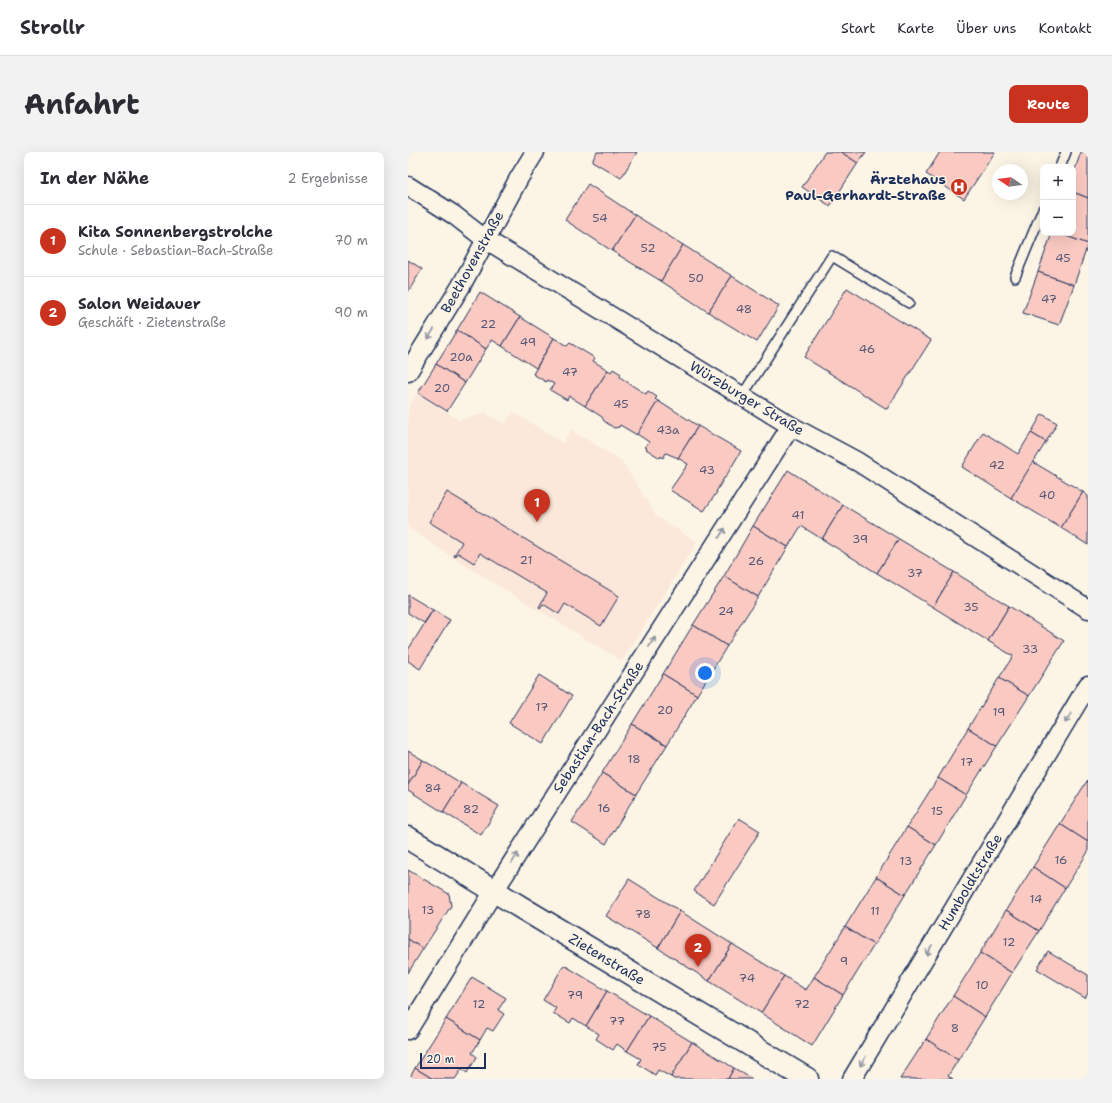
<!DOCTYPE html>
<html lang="de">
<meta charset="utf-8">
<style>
body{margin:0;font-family:"Shantell Sans",sans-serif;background:#f2f2f3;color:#2b2b33}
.controls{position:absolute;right:12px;top:12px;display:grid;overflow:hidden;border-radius:8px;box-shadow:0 4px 16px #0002}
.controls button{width:36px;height:36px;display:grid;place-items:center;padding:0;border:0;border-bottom:1px solid #e1e1e2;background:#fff;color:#2b2b33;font:20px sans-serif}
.compass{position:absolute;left:584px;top:12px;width:36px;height:36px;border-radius:50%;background:#fff;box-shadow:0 4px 16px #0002;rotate:283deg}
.scale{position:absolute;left:12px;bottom:10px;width:66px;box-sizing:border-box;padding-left:4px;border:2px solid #1b2f5e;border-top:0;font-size:11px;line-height:14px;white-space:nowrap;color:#1b2f5e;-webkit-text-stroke:3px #fcf5e5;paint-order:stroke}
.you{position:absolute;left:297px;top:521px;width:14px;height:14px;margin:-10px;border:3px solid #fff;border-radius:50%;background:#1a73e8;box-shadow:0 0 0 6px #1a73e833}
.badge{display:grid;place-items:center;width:26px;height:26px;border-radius:50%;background:#c8321e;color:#fff;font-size:13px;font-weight:700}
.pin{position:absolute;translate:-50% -33px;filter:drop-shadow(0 1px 2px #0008)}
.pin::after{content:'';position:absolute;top:21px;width:14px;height:12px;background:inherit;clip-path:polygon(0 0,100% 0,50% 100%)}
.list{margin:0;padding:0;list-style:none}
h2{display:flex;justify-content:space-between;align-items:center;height:52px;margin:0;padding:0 16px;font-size:17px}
h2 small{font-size:13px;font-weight:400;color:#7c7c81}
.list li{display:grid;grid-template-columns:26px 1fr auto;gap:12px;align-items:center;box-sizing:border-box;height:72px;padding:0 16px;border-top:1px solid #e1e1e2}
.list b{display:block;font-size:15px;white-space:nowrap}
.list p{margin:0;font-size:13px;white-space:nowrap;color:#7c7c81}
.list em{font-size:13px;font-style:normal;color:#7c7c81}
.map{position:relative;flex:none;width:680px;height:927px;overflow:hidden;border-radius:8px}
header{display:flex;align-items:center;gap:24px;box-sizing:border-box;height:56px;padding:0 20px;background:#fff;border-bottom:1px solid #e1e1e2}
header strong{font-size:19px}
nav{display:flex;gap:22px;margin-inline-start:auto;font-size:14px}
.intro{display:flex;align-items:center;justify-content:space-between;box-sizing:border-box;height:96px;padding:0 24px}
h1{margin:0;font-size:28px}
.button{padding:10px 18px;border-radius:8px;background:#c8321e;color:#fff;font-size:14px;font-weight:700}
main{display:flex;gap:24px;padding:0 24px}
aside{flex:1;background:#fff;border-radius:8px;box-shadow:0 4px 16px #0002}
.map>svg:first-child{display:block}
.built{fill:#fbe8da}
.building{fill:#facac2;stroke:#1b2f5e}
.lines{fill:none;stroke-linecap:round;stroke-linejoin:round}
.service-casing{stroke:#1b2f5e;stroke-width:12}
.minor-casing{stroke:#1b2f5e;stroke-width:21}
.tertiary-casing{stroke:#1b2f5e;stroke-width:25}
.service{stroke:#fcf5e5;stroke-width:9}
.minor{stroke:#fcf5e5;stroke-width:18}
.tertiary{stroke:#fcf5e5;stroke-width:22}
.oneway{stroke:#8c92a2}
.labels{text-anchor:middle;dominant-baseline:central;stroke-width:3;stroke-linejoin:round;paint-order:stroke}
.number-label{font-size:12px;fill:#535677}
.poi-label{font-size:14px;font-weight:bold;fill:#1b2f5e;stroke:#fcf5e5;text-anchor:end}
.street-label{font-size:14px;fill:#1b2f5e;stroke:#fcf5e5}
</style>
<header>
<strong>Strollr</strong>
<nav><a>Start</a><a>Karte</a><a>Über uns</a><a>Kontakt</a></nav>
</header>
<div class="intro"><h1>Anfahrt</h1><a class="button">Route</a></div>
<main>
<aside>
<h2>In der Nähe<small>2 Ergebnisse</small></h2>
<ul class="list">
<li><span class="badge">1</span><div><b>Kita Sonnenbergstrolche</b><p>Schule · Sebastian-Bach-Straße</p></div><em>70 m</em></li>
<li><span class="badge">2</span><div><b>Salon Weidauer</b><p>Geschäft · Zietenstraße</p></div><em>90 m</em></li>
</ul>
</aside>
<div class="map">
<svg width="680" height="927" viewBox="0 0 680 927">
<rect width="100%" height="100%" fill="#fcf5e5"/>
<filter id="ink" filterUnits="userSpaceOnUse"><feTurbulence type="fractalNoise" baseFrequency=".025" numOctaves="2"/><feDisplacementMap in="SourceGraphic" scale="8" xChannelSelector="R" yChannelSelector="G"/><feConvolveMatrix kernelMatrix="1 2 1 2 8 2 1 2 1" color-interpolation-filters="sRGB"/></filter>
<g filter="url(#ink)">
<polygon class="built" points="9,242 51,268 77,261 97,272 105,260 155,291 163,278 214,309 248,364 289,390 214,509 53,411 0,376 0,256"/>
<g class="building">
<polygon points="189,0 229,0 213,26 184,9"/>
<polygon points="417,0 433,0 450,11 422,54 394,35"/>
<polygon points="433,0 458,0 450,11"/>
<polygon points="532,0 587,0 556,47 518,22"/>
<polygon points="673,0 680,0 680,46 665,40 665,23"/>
<polygon points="180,32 227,63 204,99 157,68"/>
<polygon points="665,40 680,46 680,92 650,81 665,81"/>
<polygon points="227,63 275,93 253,129 204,99"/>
<polygon points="644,81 650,81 680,92 666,133 630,120"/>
<polygon points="275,93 324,124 300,160 253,129"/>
<polygon points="0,108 14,117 0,140"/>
<polygon points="630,120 666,133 651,173 615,161"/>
<polygon points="324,124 371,154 349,190 300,160"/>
<polygon points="439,136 523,188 479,257 396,205"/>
<polygon points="72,140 112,165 94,194 84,188 78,197 49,178"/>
<polygon points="112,165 146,186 128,216 94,194"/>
<polygon points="49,178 78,197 57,231 28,212"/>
<polygon points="146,186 159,194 162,191 187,206 185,209 200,218 177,254 161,244 159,248 142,238 146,232 139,228 138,230 125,222"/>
<polygon points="28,212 57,231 39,259 10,241"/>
<polygon points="205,217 213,222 212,225 225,234 238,242 240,239 249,245 247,247 250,249 229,283 212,273 211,275 206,276 196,269 194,265 177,254 200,218 203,220"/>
<polygon points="250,249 261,256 261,255 290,274 270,306 258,301 255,306 253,304 252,306 238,297 239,296 237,295 241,290 229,282"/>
<polygon points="634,262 649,271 638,290 623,281"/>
<polygon points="290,274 333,299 317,326 316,326 308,340 309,340 296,359 262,338 280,312 270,306"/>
<polygon points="575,280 610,302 623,281 638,290 603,346 554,315"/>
<polygon points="625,310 675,340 653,376 603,346"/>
<polygon points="380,318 435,353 414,387 393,374 380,395 345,374"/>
<polygon points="39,340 211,444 193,474 157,452 151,462 135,452 132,456 131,455 139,441 72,401 66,411 50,401 47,405 46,404 54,390 21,370"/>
<polygon points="675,340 680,344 680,393 653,376"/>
<polygon points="435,353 491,387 469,421 414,387"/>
<polygon points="345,374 380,395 350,445 316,424"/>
<polygon points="491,387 546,420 525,455 469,421"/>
<polygon points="546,420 601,454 580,489 525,455"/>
<polygon points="316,424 350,445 319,494 285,473"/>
<polygon points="0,443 25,458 16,471 0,461"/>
<polygon points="601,454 656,489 621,544 591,526 605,504 580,489"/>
<polygon points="25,458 42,468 12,517 0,509 0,498"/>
<polygon points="285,473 319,494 289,543 255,522"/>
<polygon points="255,522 289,543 259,593 224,572"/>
<polygon points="131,523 164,544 135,592 101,571"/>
<polygon points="591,526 621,544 589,594 560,576"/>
<polygon points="224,572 259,593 228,642 194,621"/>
<polygon points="560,576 589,594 558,643 530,626"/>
<polygon points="0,599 15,608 0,633"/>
<polygon points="15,608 53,631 35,660 0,638 0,633"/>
<polygon points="194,621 228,642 198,692 164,670"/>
<polygon points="530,626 558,643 528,693 499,675"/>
<polygon points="679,629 680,630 680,690 652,672"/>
<polygon points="53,631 91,654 73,683 35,660"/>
<polygon points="331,666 352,679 306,752 286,739"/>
<polygon points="652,672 680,690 680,700 657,736 625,715"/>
<polygon points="499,675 528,693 497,743 468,725"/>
<polygon points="625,715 657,736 631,779 598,758"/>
<polygon points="0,718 41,742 43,754 15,797 0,787"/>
<polygon points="468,725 497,743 466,793 437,775"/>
<polygon points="221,727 272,759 250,796 198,764"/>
<polygon points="598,758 631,779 604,821 572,801"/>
<polygon points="272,759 324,792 301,829 250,796"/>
<polygon points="437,775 466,793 435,843 406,825"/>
<polygon points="0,787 15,797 0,821"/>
<polygon points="324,792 376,824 353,861 301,829"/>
<polygon points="640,799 680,823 680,841 677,846 629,817"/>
<polygon points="572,801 604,821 577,865 545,844"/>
<polygon points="156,813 199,839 178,874 165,866 162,871 145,861 148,856 135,848"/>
<polygon points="376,824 398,838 406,825 435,843 404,894 353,861"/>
<polygon points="64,825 98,846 90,858 96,862 85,879 79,876 72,888 38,867"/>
<polygon points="199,839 241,864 219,899 209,892 205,898 188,887 191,882 178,874"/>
<polygon points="545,844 577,865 550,908 518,887"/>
<polygon points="241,864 284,890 263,925 250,918 247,923 230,912 233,907 219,899"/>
<polygon points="38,867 72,888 64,901 69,905 59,921 54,917 47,927 25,927 7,916"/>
<polygon points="518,887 550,908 540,924 545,927 492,927"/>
<polygon points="284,890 326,916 320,927 266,927 263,925"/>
<polygon points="7,916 25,927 1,927"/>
<polygon points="326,916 344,927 320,927"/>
</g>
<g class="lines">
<defs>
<g id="service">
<polyline points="652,15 658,0"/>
<polyline points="607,125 635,57"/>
<polyline points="334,244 424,104 501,151"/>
</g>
<g id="minor">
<polyline points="0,34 46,63 77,87 383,274 450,310 680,457"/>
<polyline points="0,220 53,134 111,26 127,0"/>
<polyline points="0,878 86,739 383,274"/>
<polyline points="444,927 680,533"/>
</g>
<polyline id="tertiary" points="0,686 114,756 399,927"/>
</defs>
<use href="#service" class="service-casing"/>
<use href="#minor" class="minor-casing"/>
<use href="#tertiary" class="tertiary-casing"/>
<use href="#service" class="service"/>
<use href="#minor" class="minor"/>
<use href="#tertiary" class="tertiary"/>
</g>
<defs><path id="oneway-shaft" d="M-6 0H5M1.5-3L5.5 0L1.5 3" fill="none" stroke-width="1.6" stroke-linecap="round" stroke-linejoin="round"/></defs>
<g class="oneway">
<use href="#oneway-shaft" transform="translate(23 182) rotate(121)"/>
<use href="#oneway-shaft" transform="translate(314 381) rotate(-57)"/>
<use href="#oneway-shaft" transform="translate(244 490) rotate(-57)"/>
<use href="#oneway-shaft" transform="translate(660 566) rotate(121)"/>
<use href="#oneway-shaft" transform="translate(107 706) rotate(-58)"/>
<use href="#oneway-shaft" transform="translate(521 798) rotate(121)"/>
<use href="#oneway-shaft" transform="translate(455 909) rotate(121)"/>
</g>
</g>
<defs>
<symbol id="hospital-disc" viewBox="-11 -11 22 22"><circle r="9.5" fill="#c8321e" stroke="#fcf5e5"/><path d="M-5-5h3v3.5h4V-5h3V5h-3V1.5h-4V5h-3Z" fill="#fff"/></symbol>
</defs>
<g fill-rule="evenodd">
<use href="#hospital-disc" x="541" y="25" width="20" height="20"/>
</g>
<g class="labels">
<g class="number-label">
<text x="192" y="66">54</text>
<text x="240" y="96">52</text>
<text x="655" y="106">45</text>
<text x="288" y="126">50</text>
<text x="641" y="147">47</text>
<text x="336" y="157">48</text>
<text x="80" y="172">22</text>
<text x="120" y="190">49</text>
<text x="459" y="197">46</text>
<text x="53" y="205">20a</text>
<text x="162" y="220">47</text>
<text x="34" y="236">20</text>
<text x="213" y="252">45</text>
<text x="260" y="278">43a</text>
<text x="589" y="313">42</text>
<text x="299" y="318">43</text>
<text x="639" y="343">40</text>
<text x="390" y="363">41</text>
<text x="452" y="387">39</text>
<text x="118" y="408">21</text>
<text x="348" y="409">26</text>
<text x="507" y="421">37</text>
<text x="563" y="455">35</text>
<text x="318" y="459">24</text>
<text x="622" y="497">33</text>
<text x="134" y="555">17</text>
<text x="257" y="558">20</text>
<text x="591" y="560">19</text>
<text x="226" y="607">18</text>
<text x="559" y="610">17</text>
<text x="25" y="636">84</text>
<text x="196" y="656">16</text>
<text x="63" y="657">82</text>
<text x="529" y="659">15</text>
<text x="653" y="708">16</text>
<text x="498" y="709">13</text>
<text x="628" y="747">14</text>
<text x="20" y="758">13</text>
<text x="467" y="759">11</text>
<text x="235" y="762">78</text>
<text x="601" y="790">12</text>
<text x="436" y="809">9</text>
<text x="339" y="826">74</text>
<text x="574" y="833">10</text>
<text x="167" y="843">79</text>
<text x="71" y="852">12</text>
<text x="394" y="852">72</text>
<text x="209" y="869">77</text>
<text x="547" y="876">8</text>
<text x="251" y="895">75</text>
</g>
<g class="poi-label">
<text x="538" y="27">Ärztehaus<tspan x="538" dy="16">Paul-Gerhardt-Straße</tspan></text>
</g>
<g class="street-label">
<text transform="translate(64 110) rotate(-61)">Beethovenstraße</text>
<text transform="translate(339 246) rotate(31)">Würzburger Straße</text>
<text transform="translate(190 575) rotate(-57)">Sebastian-Bach-Straße</text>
<text transform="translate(562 730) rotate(-59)">Humboldtstraße</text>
<text transform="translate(199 807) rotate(31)">Zietenstraße</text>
</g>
</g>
</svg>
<div class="controls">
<button>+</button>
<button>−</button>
</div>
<svg class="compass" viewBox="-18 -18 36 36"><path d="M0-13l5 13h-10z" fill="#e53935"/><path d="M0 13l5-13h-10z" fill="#7c7c81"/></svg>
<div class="scale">20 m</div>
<div class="you"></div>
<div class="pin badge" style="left:129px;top:370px">1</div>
<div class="pin badge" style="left:290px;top:815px">2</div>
</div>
</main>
